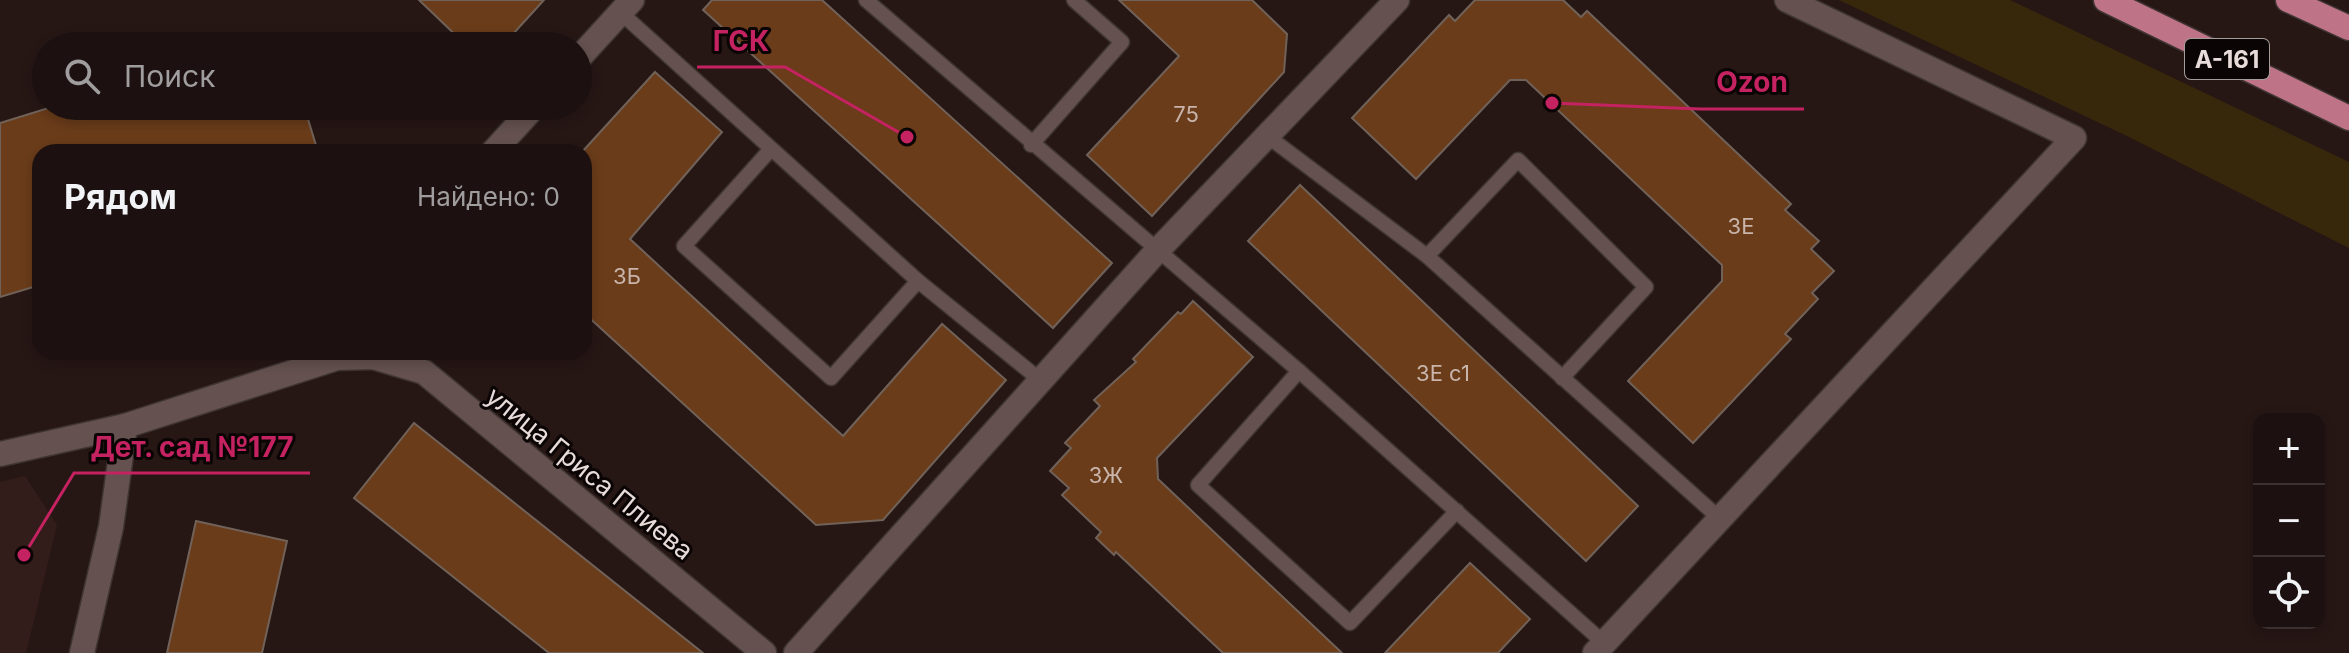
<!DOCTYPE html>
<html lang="ru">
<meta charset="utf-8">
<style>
body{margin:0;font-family:Inter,sans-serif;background:#251a19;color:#f1f3f6}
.controls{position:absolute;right:24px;bottom:24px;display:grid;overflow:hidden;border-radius:16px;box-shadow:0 4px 12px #0003}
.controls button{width:72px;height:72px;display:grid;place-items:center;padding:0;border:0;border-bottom:2px solid #3a3130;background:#1c1110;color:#f1f3f6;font:40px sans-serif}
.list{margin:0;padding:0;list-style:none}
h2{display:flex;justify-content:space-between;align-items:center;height:104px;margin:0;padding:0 32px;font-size:34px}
h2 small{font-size:26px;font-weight:400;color:#a09d9f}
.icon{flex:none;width:44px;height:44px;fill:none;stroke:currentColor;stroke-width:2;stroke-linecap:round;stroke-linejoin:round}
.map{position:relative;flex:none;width:2349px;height:653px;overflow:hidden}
.search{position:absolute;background:#1c1110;box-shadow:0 4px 12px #0003;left:32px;top:32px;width:560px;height:88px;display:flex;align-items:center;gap:20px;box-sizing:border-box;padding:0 28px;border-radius:44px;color:#a09d9f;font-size:30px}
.panel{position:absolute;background:#1c1110;box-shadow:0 4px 12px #0003;left:32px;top:144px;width:560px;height:216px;border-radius:24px}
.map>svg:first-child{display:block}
.built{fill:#331d1a}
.green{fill:#38280b}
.building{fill:#6a3c1a;stroke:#716259;stroke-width:2}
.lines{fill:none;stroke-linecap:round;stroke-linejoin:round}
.service-casing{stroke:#3e3432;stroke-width:17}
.minor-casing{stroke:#3e3432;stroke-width:27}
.trunk-casing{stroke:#3e3432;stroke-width:27}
.service{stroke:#655250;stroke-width:14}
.minor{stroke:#655250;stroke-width:24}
.trunk{stroke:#be7387;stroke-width:24}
.labels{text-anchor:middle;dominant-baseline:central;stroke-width:6;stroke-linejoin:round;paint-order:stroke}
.number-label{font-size:22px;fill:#c8b4aa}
.shield{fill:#0a0504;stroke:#a59c9a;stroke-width:2}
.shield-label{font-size:24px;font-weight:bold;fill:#e7dcda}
.street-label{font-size:26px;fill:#e7dcda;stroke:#0a0504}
.leader{fill:none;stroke:#c42261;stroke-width:3}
.callout-dot{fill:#c42261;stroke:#0a0504;stroke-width:3}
.callout-label{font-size:28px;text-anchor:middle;font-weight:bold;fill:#c42261;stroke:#0a0504;stroke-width:6;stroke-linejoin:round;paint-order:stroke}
</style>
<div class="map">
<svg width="2349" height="653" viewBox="0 0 2349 653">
<rect width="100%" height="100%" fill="#261715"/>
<polygon class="built" points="25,476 57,525 26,653 0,653 0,482"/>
<polygon class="green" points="1839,0 2010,0 2349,162 2349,248 2125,135"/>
<g class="building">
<polygon points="419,0 544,0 502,46 467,46"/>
<polygon points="712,0 822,0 1112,263 1053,328 703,10"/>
<polygon points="1119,0 1252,0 1287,34 1284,72 1152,216 1087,155 1179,56"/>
<polygon points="1475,0 1563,0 1581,17 1587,11 1791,204 1785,210 1819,241 1811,249 1834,271 1812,293 1818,299 1785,334 1791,339 1693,443 1628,381 1722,281 1722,265 1526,80 1510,80 1416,179 1352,118 1449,15 1455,21"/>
<polygon points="282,36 285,46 250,46"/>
<polygon points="655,72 722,132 630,239 843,436 942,324 1006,380 883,520 816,525 584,313 582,152"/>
<polygon points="55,106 304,106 318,152 40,152 40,285 0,297 0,123"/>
<polygon points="1300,185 1638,506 1586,561 1248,241"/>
<polygon points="1193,301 1253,357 1157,458 1158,479 1342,653 1223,653 1116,552 1114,555 1096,538 1101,532 1062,495 1069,488 1050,471 1071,448 1065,443 1100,406 1094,400 1136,362 1133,359 1178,312 1181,314"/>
<polygon points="414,423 703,653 549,653 354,498"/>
<polygon points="196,521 287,541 262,653 167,653"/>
<polygon points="1470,563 1530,619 1498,653 1385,653"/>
</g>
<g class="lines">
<defs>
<g id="service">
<polyline points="866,0 1299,371 1604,643"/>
<polyline points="620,12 918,281 1039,379"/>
<polyline points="1266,135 1427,256 1718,517"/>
<polyline points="1031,145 1122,42 1074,0"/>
<polyline points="771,149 684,246 831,378 918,281"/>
<polyline points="1427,256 1518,160 1646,287 1562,378"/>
<polyline points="1299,371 1198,485 1350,623 1457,511"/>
</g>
<g id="minor">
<polyline points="578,59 632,0"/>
<polyline points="493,152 535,106"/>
<polyline points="0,454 125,426 337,358 373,357 424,372 764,653"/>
<polyline points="82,653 111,527 125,426"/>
<polyline points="796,653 1156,252 1397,0"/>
<polyline points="1595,653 2074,138 1787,0"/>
</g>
<g id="trunk">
<polyline points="2106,0 2349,118"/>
<polyline points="2288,0 2349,28"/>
</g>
</defs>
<use href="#service" class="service-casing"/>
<use href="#minor" class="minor-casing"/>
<use href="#trunk" class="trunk-casing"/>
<use href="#service" class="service"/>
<use href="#minor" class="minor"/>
<use href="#trunk" class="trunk"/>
</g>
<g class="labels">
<g class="number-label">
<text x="1186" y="114">75</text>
<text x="1741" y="226">3Е</text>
<text x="627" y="276">3Б</text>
<text x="1443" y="373">3Е с1</text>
<text x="1106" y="475">3Ж</text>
</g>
<rect class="shield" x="2185" y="39" width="84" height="40" rx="6"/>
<g class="shield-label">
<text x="2227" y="59">А-161</text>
</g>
<g class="street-label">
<text transform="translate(590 473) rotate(39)">улица Гриса Плиева</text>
</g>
</g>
<path class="leader" d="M907 137L785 67H697M1552 103L1700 109H1804M24 555L74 473H310"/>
<g class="callout-dot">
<circle cx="907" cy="137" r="8"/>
<circle cx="1552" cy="103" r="8"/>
<circle cx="24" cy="555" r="8"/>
</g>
<g class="callout-label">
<text x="741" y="51">ГСК</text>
<text x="1752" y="92">Ozon</text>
<text x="192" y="457">Дет. сад №177</text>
</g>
</svg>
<div class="controls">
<button>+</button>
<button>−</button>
<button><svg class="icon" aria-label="locate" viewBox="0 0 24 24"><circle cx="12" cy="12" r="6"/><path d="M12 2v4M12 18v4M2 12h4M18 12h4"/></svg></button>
</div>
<div class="search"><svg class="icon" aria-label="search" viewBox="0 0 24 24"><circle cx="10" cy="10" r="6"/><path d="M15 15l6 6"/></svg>Поиск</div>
<section class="panel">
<h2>Рядом<small>Найдено: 0</small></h2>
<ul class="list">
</ul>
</section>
</div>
